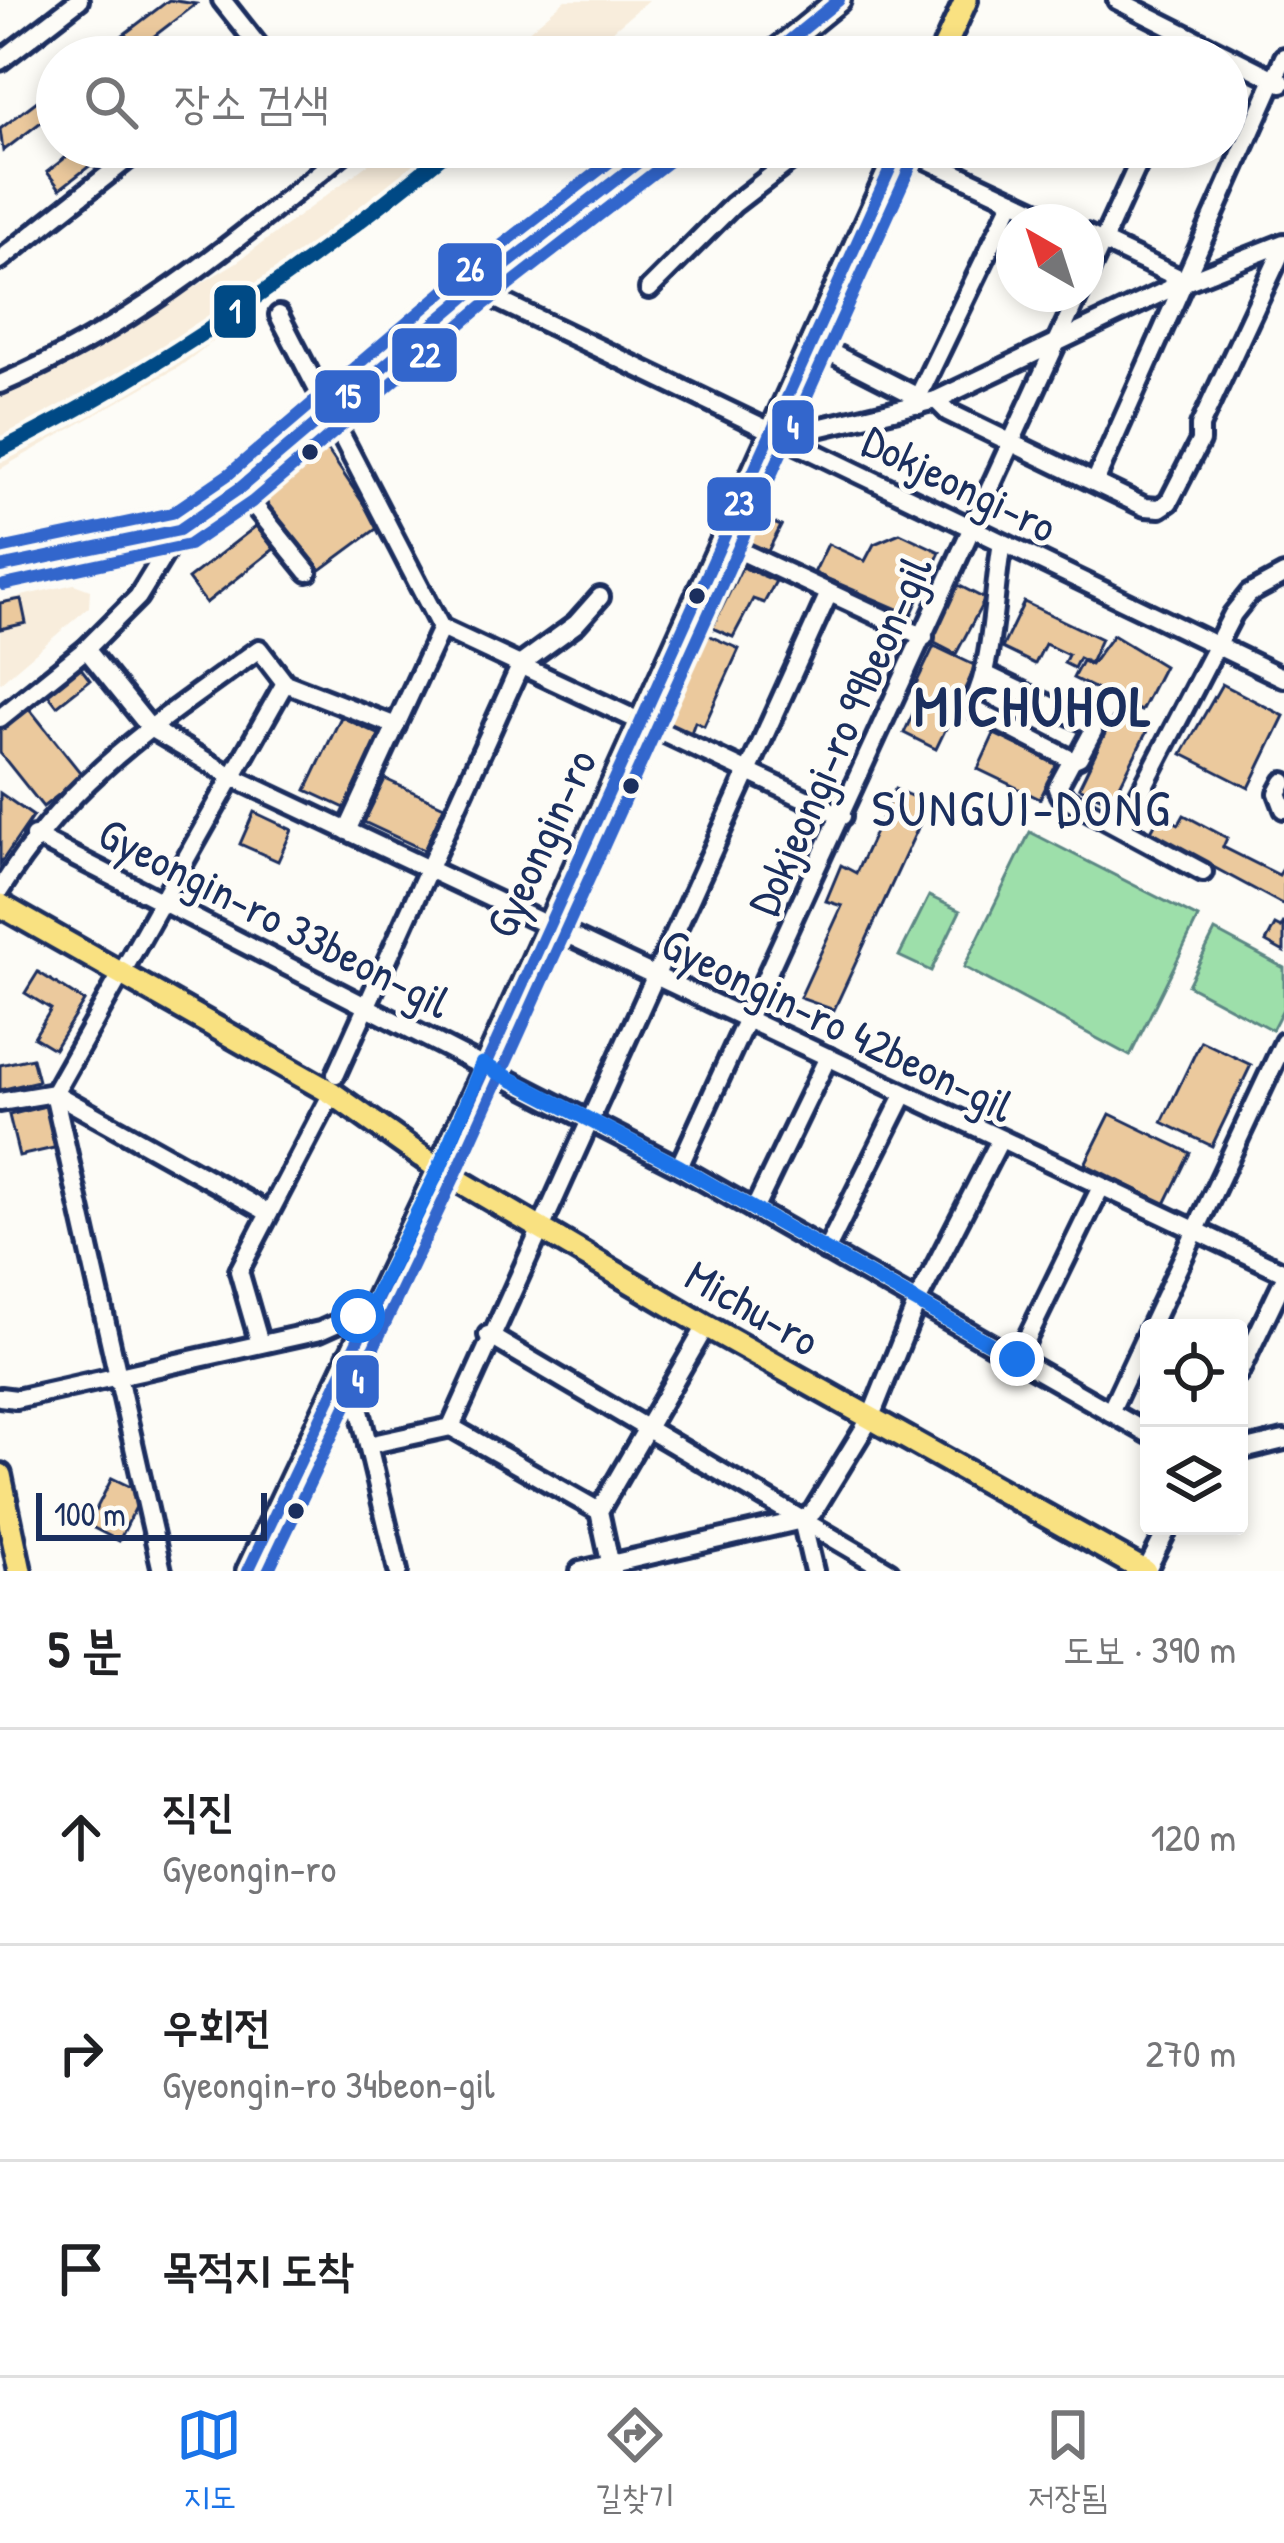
<!DOCTYPE html>
<html lang="ko">
<meta charset="utf-8">
<style>
body{margin:0;font-family:"Patrick Hand","Poor Story",sans-serif;background:#f6f6f6;color:#202124}
.controls{position:absolute;right:36px;bottom:36px;display:grid;overflow:hidden;border-radius:12px;box-shadow:0 6px 18px #0003}
.controls button{width:108px;height:108px;display:grid;place-items:center;padding:0;border:0;border-bottom:3px solid #e0e0e0;background:#fff;color:#202124;font:60px sans-serif}
.compass{position:absolute;left:996px;top:204px;width:108px;height:108px;border-radius:50%;background:#fff;box-shadow:0 6px 18px #0003;rotate:321deg}
.scale{position:absolute;left:36px;bottom:30px;width:231px;box-sizing:border-box;padding-left:12px;border:6px solid #1b2f5e;border-top:0;font-size:33px;line-height:42px;white-space:nowrap;color:#1b2f5e;-webkit-text-stroke:9px #fdfcf7;paint-order:stroke}
.stop{position:absolute;width:36px;height:36px;margin:-27px;border:9px solid #1a73e8;border-radius:50%;background:#fff}
.stop.end{background:#1a73e8;border-color:#fff;box-shadow:0 3px 12px #0008}
.list{margin:0;padding:0;list-style:none}
h2{display:flex;justify-content:space-between;align-items:center;height:156px;margin:0;padding:0 48px;font-size:51px}
h2 small{font-size:39px;font-weight:400;color:#757577}
.list li{display:grid;grid-template-columns:78px 1fr auto;gap:36px;align-items:center;box-sizing:border-box;height:216px;padding:0 48px;border-top:3px solid #e0e0e0}
.list b{display:block;font-size:45px;white-space:nowrap}
.list p{margin:0;font-size:39px;white-space:nowrap;color:#757577}
.list em{font-size:39px;font-style:normal;color:#757577}
.icon{flex:none;width:66px;height:66px;fill:none;stroke:currentColor;stroke-width:2;stroke-linecap:round;stroke-linejoin:round}
.map{position:relative;flex:none;width:1284px;height:1571px;overflow:hidden}
.search{position:absolute;background:#fff;box-shadow:0 6px 18px #0003;left:36px;right:36px;top:36px;height:132px;display:flex;align-items:center;gap:30px;box-sizing:border-box;padding:0 42px;border-radius:66px;color:#757577;font-size:45px}
.sheet{height:804px;background:#fff}
nav{display:flex;justify-content:space-around;align-items:center;box-sizing:border-box;height:168px;border-top:3px solid #e0e0e0;background:#fff;font-size:33px;color:#757577}
nav a{display:grid;justify-items:center;gap:6px}
nav .on{color:#1a73e8}
.map>svg:first-child{display:block}
.built{fill:#f8eddc}
.green{fill:#9ddfaa;stroke:#5c8784;stroke-width:3}
.building{fill:#ebc99d;stroke:#1b2f5e;stroke-width:3}
.lines{fill:none;stroke-linecap:round;stroke-linejoin:round}
.minor-casing{stroke:#1b2f5e;stroke-width:26}
.major-casing{stroke:#1b2f5e;stroke-width:30}
.minor{stroke:#fdfcf7;stroke-width:16}
.major{stroke:#f9e181;stroke-width:21}
.bus-1-casing{stroke:#fdfcf7;stroke-width:21}
.bus-2-casing{stroke:#fdfcf7;stroke-width:21}
.bus-3-casing{stroke:#fdfcf7;stroke-width:21}
.bus-4-casing{stroke:#fdfcf7;stroke-width:21}
.bus-5-casing{stroke:#fdfcf7;stroke-width:21}
.bus-1{stroke:#36c;stroke-width:12}
.bus-2{stroke:#36c;stroke-width:12}
.bus-3{stroke:#36c;stroke-width:12}
.bus-4{stroke:#36c;stroke-width:12}
.bus-5{stroke:#36c;stroke-width:12}
.metro-1-casing{stroke:#fdfcf7;stroke-width:24}
.metro-1{stroke:#004a85;stroke-width:15}
.route{stroke:#1a73e8;stroke-width:15}
.bus-dot{fill:#1b2f5e;stroke:#fdfcf7;stroke-width:4.5}
.labels{text-anchor:middle;dominant-baseline:central;stroke-width:10;stroke-linejoin:round;paint-order:stroke}
.street-label{font-size:45px;fill:#1b2f5e;stroke:#fdfcf7}
.quarter-label{font-size:51px;letter-spacing:3px;fill:#1b2f5e;stroke:#fdfcf7}
.district-label{font-size:57px;font-weight:bold;letter-spacing:3px;fill:#1b2f5e;stroke:#fdfcf7}
.line-badge{stroke:#fdfcf7;stroke-width:4.5}
.badge-label{font-size:33px;text-anchor:middle;font-weight:bold;fill:#fff}
</style>
<div class="map">
<svg width="1284" height="1571" viewBox="0 0 1284 1571">
<rect width="100%" height="100%" fill="#fdfcf7"/>
<filter id="ink" filterUnits="userSpaceOnUse"><feTurbulence type="fractalNoise" baseFrequency=".00833" numOctaves="2"/><feDisplacementMap in="SourceGraphic" scale="24" xChannelSelector="R" yChannelSelector="G"/><feConvolveMatrix kernelMatrix="1 2 1 2 8 2 1 2 1" color-interpolation-filters="sRGB"/></filter>
<g filter="url(#ink)">
<g class="built">
<polygon points="565,0 649,0 581,57 498,57"/>
<polygon points="391,147 470,147 179,367 0,469 0,395 51,373 237,262"/>
<polygon points="74,584 90,590 89,607 0,683 0,601"/>
</g>
<g class="green">
<polygon points="1030,832 1198,918 1130,1056 964,967"/>
<polygon points="929,896 960,911 931,971 899,956"/>
<polygon points="1215,931 1284,968 1284,1007 1272,1030 1188,985"/>
</g>
<g class="building">
<polygon points="169,0 196,4 127,57 94,57"/>
<polygon points="57,86 57,110 3,151 0,129"/>
<polygon points="79,147 114,147 60,189 47,172"/>
<polygon points="327,449 379,527 318,572 260,499"/>
<polygon points="752,514 781,526 767,553 740,542"/>
<polygon points="256,526 274,549 206,603 188,579"/>
<polygon points="900,533 940,552 911,615 814,573 828,544 865,561 874,544"/>
<polygon points="742,567 776,581 764,603 753,599 733,637 712,628"/>
<polygon points="958,585 985,599 956,654 929,640"/>
<polygon points="21,599 26,623 0,629 0,603"/>
<polygon points="1024,602 1101,639 1090,663 1079,658 1074,668 1064,663 1068,655 1045,644 1035,664 1002,648"/>
<polygon points="694,629 739,649 704,726 695,722 691,733 662,720 679,682 671,679"/>
<polygon points="1113,635 1164,666 1141,711 1073,678 1082,661 1091,665"/>
<polygon points="934,646 976,666 936,749 904,733 922,694 913,690"/>
<polygon points="77,663 90,680 57,706 44,689"/>
<polygon points="1222,684 1284,716 1249,788 1182,754"/>
<polygon points="28,707 83,776 43,807 0,753 0,729"/>
<polygon points="1114,715 1147,731 1115,795 1104,789 1100,797 1079,787"/>
<polygon points="341,717 380,735 345,808 306,790"/>
<polygon points="994,734 1057,764 1040,799 978,769"/>
<polygon points="385,779 444,806 424,850 364,822"/>
<polygon points="895,789 929,804 834,1010 800,998 842,906 826,901 841,865 856,873"/>
<polygon points="0,793 33,816 0,864"/>
<polygon points="254,812 292,830 278,861 240,844"/>
<polygon points="1160,815 1179,824 1184,815 1227,838 1223,847 1279,875 1284,867 1284,905 1150,833"/>
<polygon points="1284,922 1284,952 1266,942 1275,925 1281,928"/>
<polygon points="38,972 84,1001 54,1049 34,1037 51,1009 25,993"/>
<polygon points="1201,1041 1251,1065 1212,1146 1162,1122"/>
<polygon points="32,1058 38,1081 0,1090 0,1065"/>
<polygon points="49,1105 58,1147 19,1156 9,1115"/>
<polygon points="1110,1114 1190,1153 1165,1204 1085,1164"/>
<polygon points="112,1478 143,1493 119,1541 88,1525"/>
</g>
<g class="lines">
<defs>
<g id="minor">
<polyline points="222,0 267,57"/>
<polyline points="1117,0 1282,83"/>
<polyline points="0,61 79,0"/>
<polyline points="900,147 1060,222"/>
<polyline points="1086,234 1181,279"/>
<polyline points="0,260 143,147"/>
<polyline points="1086,278 1146,147"/>
<polyline points="475,289 1284,678"/>
<polyline points="649,289 733,205 808,147"/>
<polyline points="279,315 441,628 842,816"/>
<polyline points="812,343 918,397"/>
<path d="M0,384C134,327 231,245 342,154L337,147"/>
<polyline points="936,400 948,412 1145,507 1160,508 1169,502 1200,441 1200,426 1284,246"/>
<polyline points="919,405 918,397 1013,200"/>
<polyline points="784,436 936,400 1180,284 1284,243"/>
<polyline points="1095,482 1284,57"/>
<polyline points="240,488 308,572"/>
<polyline points="721,542 924,637"/>
<polyline points="86,649 150,728 233,777 1284,1272"/>
<path d="M987,675L1089,724L1093,731L1079,757L1072,760L977,711L973,703C994,662 993,592 1002,543"/>
<polyline points="0,718 86,649 138,597 179,530"/>
<polyline points="1072,760 1057,788 1060,795 1203,872"/>
<polyline points="1284,782 1278,793 1284,809"/>
<polyline points="1122,828 1233,614 1249,594 1284,575"/>
<polyline points="347,831 441,628"/>
<polyline points="34,836 679,1167 1149,1434"/>
<path d="M0,890C70,778 154,725 259,649L285,683L396,726"/>
<polyline points="336,1074 521,664 576,624 600,597"/>
<polyline points="0,1102 54,1093 269,1213"/>
<polyline points="679,1167 1079,294"/>
<polyline points="754,1210 828,1057"/>
<polyline points="826,1251 904,1095"/>
<polyline points="1150,1328 1284,1042"/>
<polyline points="488,1335 889,1571"/>
<polyline points="260,1344 239,1271 332,1093"/>
<polyline points="347,1356 398,1571"/>
<polyline points="1017,1359 1100,1189"/>
<polyline points="1239,1373 1284,1279"/>
<polyline points="0,1397 16,1399 320,1331 369,1309"/>
<polyline points="1110,1412 1149,1329"/>
<polyline points="451,1427 599,1511"/>
<polyline points="368,1445 451,1427 829,593"/>
<polyline points="1239,1451 1284,1440"/>
<polyline points="802,1520 814,1571"/>
<polyline points="162,1571 54,1093 285,683"/>
<polyline points="580,1571 802,1520 813,1512 870,1419 917,1302 999,1142"/>
<polyline points="612,1571 599,1511 706,1326"/>
<polyline points="1146,1571 1169,1526"/>
</g>
<g id="major">
<polyline points="769,57 839,0"/>
<polyline points="940,57 966,0"/>
<polyline points="0,567 179,530 240,488 475,289 658,147"/>
<polyline points="0,905 332,1093 439,1169 706,1326 1145,1571"/>
<polyline points="0,1475 20,1571"/>
<polyline points="248,1571 439,1169 900,147"/>
</g>
</defs>
<use href="#minor" class="minor-casing"/>
<use href="#major" class="major-casing"/>
<use href="#minor" class="minor"/>
<use href="#major" class="major"/>
<defs>
<polyline id="bus-1" points="248,1571 439,1169 900,147"/>
<polyline id="bus-2" points="268,1571 455,1176 916,154"/>
<g id="bus-3">
<polyline points="769,57 839,0"/>
<polyline points="0,567 179,530 240,488 475,289 658,147"/>
</g>
<polyline id="bus-4" points="4,585 189,545 252,502 486,303 669,161"/>
<polyline id="bus-5" points="0,549 172,513 229,474 463,275 629,147"/>
</defs>
<use href="#bus-1" class="bus-1-casing"/>
<use href="#bus-2" class="bus-2-casing"/>
<use href="#bus-3" class="bus-3-casing"/>
<use href="#bus-4" class="bus-4-casing"/>
<use href="#bus-5" class="bus-5-casing"/>
<use href="#bus-1" class="bus-1"/>
<use href="#bus-2" class="bus-2"/>
<use href="#bus-3" class="bus-3"/>
<use href="#bus-4" class="bus-4"/>
<use href="#bus-5" class="bus-5"/>
<defs>
<path id="metro-1" d="M0,450C165,368 311,264 453,147"/>
</defs>
<use href="#metro-1" class="metro-1-casing"/>
<use href="#metro-1" class="metro-1"/>
</g>
</g>
<g class="lines" filter="url(#ink)">
<polyline class="route" points="358,1316 369,1309 439,1169 482,1064 680,1167 1017,1359"/>
</g>
<g class="bus-dot">
<circle cx="310" cy="452" r="10"/>
<circle cx="697" cy="596" r="10"/>
<circle cx="631" cy="786" r="10"/>
<circle cx="296" cy="1511" r="10"/>
</g>
<g class="labels">
<g class="street-label">
<text transform="translate(960 483) rotate(26)">Dokjeongi-ro</text>
<text transform="translate(839 735) rotate(-66)">Dokjeongi-ro 99beon-gil</text>
<text transform="translate(540 843) rotate(-65)">Gyeongin-ro</text>
<text transform="translate(275 917) rotate(27)">Gyeongin-ro 33beon-gil</text>
<text transform="translate(838 1024) rotate(26)">Gyeongin-ro 42beon-gil</text>
<text transform="translate(753 1307) rotate(30)">Michu-ro</text>
</g>
<g class="quarter-label">
<text x="1022" y="807">SUNGUI-DONG</text>
</g>
<g class="district-label">
<text x="1034" y="705">MICHUHOL</text>
</g>
</g>
<g class="line-badge">
<rect x="436" y="241" width="68" height="57" rx="12" fill="#36c"/>
<rect x="212" y="283" width="46" height="57" rx="12" fill="#004a85"/>
<rect x="390" y="326" width="69" height="58" rx="12" fill="#36c"/>
<rect x="313" y="368" width="69" height="57" rx="12" fill="#36c"/>
<rect x="770" y="398" width="46" height="58" rx="12" fill="#36c"/>
<rect x="705" y="475" width="68" height="58" rx="12" fill="#36c"/>
<rect x="334" y="1353" width="47" height="57" rx="12" fill="#36c"/>
</g>
<g class="badge-label">
<text x="470" y="281">26</text>
<text x="235" y="323">1</text>
<text x="425" y="367">22</text>
<text x="348" y="408">15</text>
<text x="793" y="439">4</text>
<text x="739" y="515">23</text>
<text x="358" y="1393">4</text>
</g>
</svg>
<div class="controls">
<button><svg class="icon" aria-label="locate" viewBox="0 0 24 24"><circle cx="12" cy="12" r="6"/><path d="M12 2v4M12 18v4M2 12h4M18 12h4"/></svg></button>
<button><svg class="icon" aria-label="layers" viewBox="0 0 24 24"><path d="M12 4l9 5-9 5-9-5zM3 14l9 5 9-5"/></svg></button>
</div>
<svg class="compass" viewBox="-18 -18 36 36"><path d="M0-13l5 13h-10z" fill="#e53935"/><path d="M0 13l5-13h-10z" fill="#757577"/></svg>
<div class="scale">100 m</div>
<div class="stop" style="left:358px;top:1316px"></div>
<div class="stop end" style="left:1017px;top:1359px"></div>
<div class="search"><svg class="icon" aria-label="search" viewBox="0 0 24 24"><circle cx="10" cy="10" r="6"/><path d="M15 15l6 6"/></svg>장소 검색</div>
</div>
<section class="sheet">
<h2>5 분<small>도보 · 390 m</small></h2>
<ul class="list">
<li><svg class="icon" aria-label="ahead" viewBox="0 0 24 24"><path d="M12 20V5M6 11l6-6 6 6"/></svg><div><b>직진</b><p>Gyeongin-ro</p></div><em>120 m</em></li>
<li><svg class="icon" aria-label="right" viewBox="0 0 24 24"><path d="M7 20v-9h11M14 6l5 5-5 5"/></svg><div><b>우회전</b><p>Gyeongin-ro 34beon-gil</p></div><em>270 m</em></li>
<li><svg class="icon" aria-label="arrive" viewBox="0 0 24 24"><path d="M6 21V4h12l-3 4 3 4H6"/></svg><div><b>목적지 도착</b></div></li>
</ul>
</section>
<nav>
<a class="on"><svg class="icon" aria-label="map" viewBox="0 0 24 24"><path d="M3 6l6-2 6 2 6-2v14l-6 2-6-2-6 2zM9 4v14M15 6v14"/></svg>지도</a>
<a><svg class="icon" aria-label="directions" viewBox="0 0 24 24"><path d="M12 3l9 9-9 9-9-9zM9 14v-3h6M13 9l2 2-2 2"/></svg>길찾기</a>
<a><svg class="icon" aria-label="saved" viewBox="0 0 24 24"><path d="M7 4h10v16l-5-4-5 4z"/></svg>저장됨</a>
</nav>
